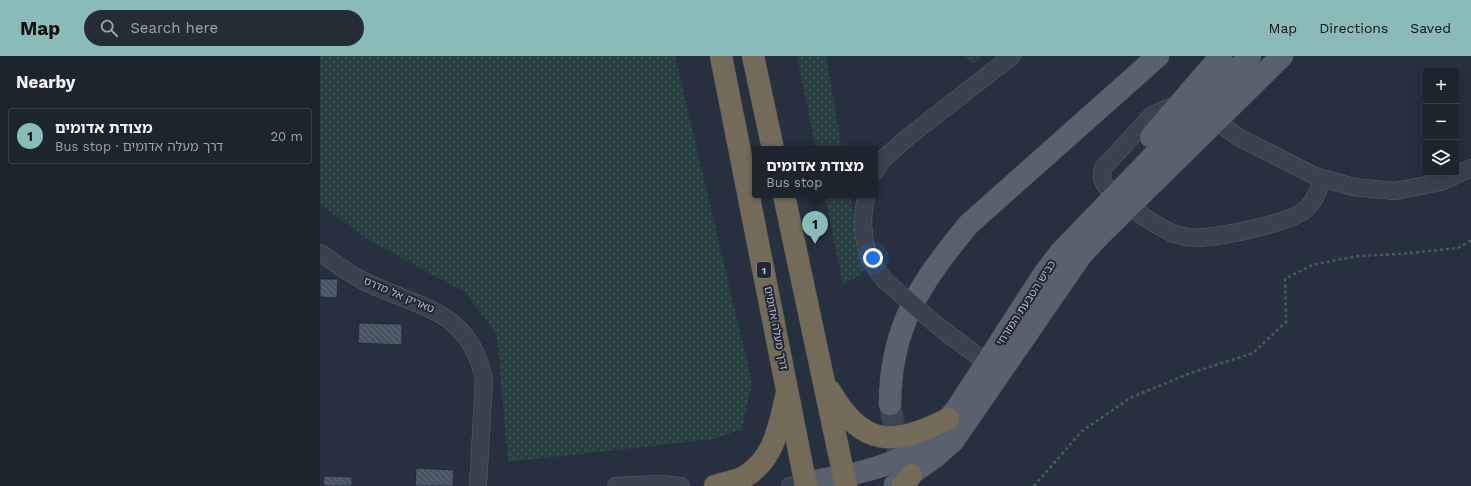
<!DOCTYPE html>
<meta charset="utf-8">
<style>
body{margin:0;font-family:"Work Sans","Noto Sans Hebrew",sans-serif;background:#252c36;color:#f1f3f6}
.controls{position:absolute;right:12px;top:12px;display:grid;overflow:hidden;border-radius:4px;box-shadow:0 4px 16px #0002}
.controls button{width:36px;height:36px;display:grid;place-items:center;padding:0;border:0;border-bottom:1px solid #3a414a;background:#1c242e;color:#f1f3f6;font:20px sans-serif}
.you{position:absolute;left:553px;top:202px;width:14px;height:14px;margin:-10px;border:3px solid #fff;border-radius:50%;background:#1a73e8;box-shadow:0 0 0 6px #1a73e833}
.badge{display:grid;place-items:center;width:26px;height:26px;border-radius:50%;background:#8bbbb9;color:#111;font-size:13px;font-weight:700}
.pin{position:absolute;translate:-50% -33px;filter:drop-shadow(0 1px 2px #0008)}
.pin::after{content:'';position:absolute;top:21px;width:14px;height:12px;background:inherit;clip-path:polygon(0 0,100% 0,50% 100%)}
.popup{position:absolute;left:432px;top:90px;width:126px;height:52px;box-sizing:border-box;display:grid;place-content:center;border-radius:4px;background:#1c242e;filter:drop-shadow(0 1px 3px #0005);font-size:13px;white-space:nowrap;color:#a0a4aa}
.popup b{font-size:15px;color:#f1f3f6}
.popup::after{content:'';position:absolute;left:50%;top:100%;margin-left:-8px;border:8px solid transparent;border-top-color:#1c242e}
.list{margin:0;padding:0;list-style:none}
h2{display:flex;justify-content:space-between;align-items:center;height:52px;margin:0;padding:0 16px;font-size:17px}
h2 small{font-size:13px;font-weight:400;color:#a0a4aa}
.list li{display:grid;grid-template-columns:26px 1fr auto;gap:12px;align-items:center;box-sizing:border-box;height:56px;margin:0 8px 8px;padding:0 8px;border:1px solid #3a414a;border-radius:4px}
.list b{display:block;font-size:15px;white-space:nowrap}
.list p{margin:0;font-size:13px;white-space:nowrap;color:#a0a4aa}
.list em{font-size:13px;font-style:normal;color:#a0a4aa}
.icon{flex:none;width:22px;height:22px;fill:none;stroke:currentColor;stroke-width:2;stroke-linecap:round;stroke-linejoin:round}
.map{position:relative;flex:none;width:1151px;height:430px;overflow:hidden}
header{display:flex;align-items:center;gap:24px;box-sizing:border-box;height:56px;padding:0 20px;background:#8bbbb9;color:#111}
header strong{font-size:19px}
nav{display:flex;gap:22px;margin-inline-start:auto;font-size:14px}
.search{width:280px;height:36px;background:#252c36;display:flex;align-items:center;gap:10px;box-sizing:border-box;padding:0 14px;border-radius:22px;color:#a0a4aa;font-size:15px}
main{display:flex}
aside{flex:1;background:#1c242e}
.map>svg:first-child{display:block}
.grass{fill:url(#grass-dots)}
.building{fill:url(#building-back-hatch);stroke:#212936}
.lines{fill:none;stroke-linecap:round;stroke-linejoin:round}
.major-tunnel{stroke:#3c4553;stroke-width:22;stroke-dasharray:22 11;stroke-linecap:butt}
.minor-casing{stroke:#58606c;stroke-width:18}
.major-casing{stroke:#444b58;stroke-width:23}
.highway-casing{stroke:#454d59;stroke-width:23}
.path{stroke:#495b5e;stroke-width:2.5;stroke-dasharray:3 3;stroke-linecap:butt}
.minor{stroke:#3a424f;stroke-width:17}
.major{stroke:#59616e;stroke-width:22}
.highway{stroke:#746a58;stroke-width:22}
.minor-bridge-casing{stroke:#58606c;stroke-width:18;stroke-linecap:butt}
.minor-bridge{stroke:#3a424f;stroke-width:17}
.labels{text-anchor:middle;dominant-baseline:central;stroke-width:4;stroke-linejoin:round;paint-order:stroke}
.shield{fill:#1f2734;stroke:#89909c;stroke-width:1}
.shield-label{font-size:10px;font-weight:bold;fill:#b7bdc9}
.street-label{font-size:11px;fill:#b7bdc9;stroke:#1f2734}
</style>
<header>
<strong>Map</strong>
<div class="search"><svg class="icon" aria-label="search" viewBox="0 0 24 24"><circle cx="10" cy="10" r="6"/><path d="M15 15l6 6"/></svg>Search here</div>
<nav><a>Map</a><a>Directions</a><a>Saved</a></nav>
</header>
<main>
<aside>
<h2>Nearby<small></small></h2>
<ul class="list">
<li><span class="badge">1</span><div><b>מצודת אדומים</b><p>Bus stop · דרך מעלה אדומים</p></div><em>20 m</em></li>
</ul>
</aside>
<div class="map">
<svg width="1151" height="430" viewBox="0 0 1151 430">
<defs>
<pattern id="grass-dots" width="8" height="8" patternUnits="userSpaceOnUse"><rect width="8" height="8" fill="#293e40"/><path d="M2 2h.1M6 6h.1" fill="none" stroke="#46585a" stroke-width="1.8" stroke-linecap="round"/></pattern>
<pattern id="building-back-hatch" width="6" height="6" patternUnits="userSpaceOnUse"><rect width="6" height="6" fill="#485362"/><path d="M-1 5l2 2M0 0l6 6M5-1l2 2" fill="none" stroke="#606a77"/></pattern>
</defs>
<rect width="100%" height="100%" fill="#26303e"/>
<g class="grass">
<polygon points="0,0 355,0 432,327 422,373 394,383 188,406 177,279 145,236 50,185 0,148"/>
<polygon points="477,0 506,0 522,93 496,93"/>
<polygon points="643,0 662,0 652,7"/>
<polygon points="505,139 530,139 543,217 523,229"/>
</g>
<g class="building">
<polygon points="0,223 18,223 17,242 0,241"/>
<polygon points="39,267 82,268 82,289 38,287"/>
<polygon points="96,412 134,414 133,430 95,430"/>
<polygon points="4,420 32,421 32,430 3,430"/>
</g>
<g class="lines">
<polyline class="major-tunnel" points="570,348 579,400"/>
<defs>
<g id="minor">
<path d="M860,47L832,59L783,112C782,118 781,122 784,127C792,141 835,169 850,176C855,179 862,180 868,181C887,185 971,167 985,154C995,146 998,134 1003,123"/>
<polyline points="887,58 918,81 995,120 1033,131 1075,135 1121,126 1151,112"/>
<polyline points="555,116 562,104 588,81 692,0"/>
<path d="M547,139C541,158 542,184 550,203C554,211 560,217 564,224"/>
<path d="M0,197C13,205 25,215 38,222C93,252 149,249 164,324L158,430"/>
<polyline points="618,270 676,314"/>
<polyline points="296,430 340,428"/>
<polyline points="347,430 340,428 361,430"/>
<polyline points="470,430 486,427"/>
</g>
<g id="major">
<polyline points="831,81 901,0"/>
<path d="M570,348C570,270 602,225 649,168L838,0"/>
<path d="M486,427C514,421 546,417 572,406C598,396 618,374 636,354L724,218L740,197L930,0"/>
<polyline points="575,429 615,401 633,385 762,198 780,179 962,0"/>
</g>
<g id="highway">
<polyline points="401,0 486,430"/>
<polyline points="433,0 453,93"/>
<polyline points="464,139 526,430"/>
<path d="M510,335C543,392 573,390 628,363"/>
<path d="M395,430C404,427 416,425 424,421C454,404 459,371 466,341"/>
<polyline points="583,430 591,419"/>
</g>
</defs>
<use href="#minor" class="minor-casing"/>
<use href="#major" class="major-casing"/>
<use href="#highway" class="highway-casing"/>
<polyline class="path" points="714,430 761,376 810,342 868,318 933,297 966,266 965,223 992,209 1038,200 1079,198 1138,192 1151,184"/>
<use href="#minor" class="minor"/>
<use href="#major" class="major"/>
<use href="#highway" class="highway"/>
<defs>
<polyline id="minor-bridge" points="564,224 618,270"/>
</defs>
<use href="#minor-bridge" class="minor-bridge-casing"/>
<use href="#minor-bridge" class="minor-bridge"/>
</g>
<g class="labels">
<rect class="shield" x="437" y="206" width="14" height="16" rx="3"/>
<g class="shield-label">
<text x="444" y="214">1</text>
</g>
<g class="street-label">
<text transform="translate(79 239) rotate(23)">טאריק אל מדרס</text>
<text transform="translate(706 247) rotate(-57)">כביש הטבעת המזרחי</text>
<text transform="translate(456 272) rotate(79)">דרך מעלה אדומים</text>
</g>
</g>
</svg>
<div class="controls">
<button>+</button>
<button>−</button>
<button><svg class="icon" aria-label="layers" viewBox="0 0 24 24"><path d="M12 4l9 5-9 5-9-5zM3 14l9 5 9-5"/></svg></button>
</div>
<div class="you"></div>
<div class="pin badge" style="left:495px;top:188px">1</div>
<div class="popup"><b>מצודת אדומים</b>Bus stop</div>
</div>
</main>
